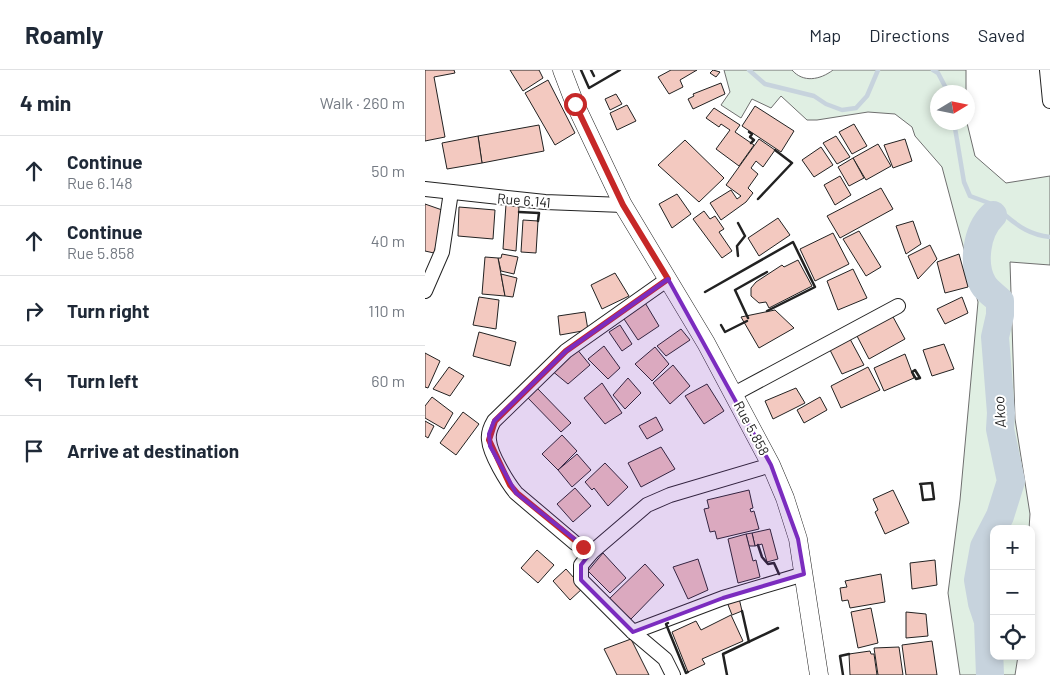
<!DOCTYPE html>
<meta charset="utf-8">
<style>
body{margin:0;font-family:Barlow,sans-serif;background:#f2f2f3;color:#1f2937}
.controls{position:absolute;right:15px;bottom:15px;display:grid;overflow:hidden;border-radius:10px;box-shadow:0 2px 8px #0003}
.controls button{width:45px;height:45px;display:grid;place-items:center;padding:0;border:0;border-bottom:1px solid #e0e1e3;background:#fff;color:#1f2937;font:25px sans-serif}
.compass{position:absolute;left:505px;top:15px;width:45px;height:45px;border-radius:50%;background:#fff;box-shadow:0 2px 8px #0003;rotate:80deg}
.stop{position:absolute;width:15px;height:15px;margin:-11px;border:4px solid #c62828;border-radius:50%;background:#fff}
.stop.end{background:#c62828;border-color:#fff;box-shadow:0 1px 5px #0008}
.list{margin:0;padding:0;list-style:none}
h2{display:flex;justify-content:space-between;align-items:center;height:65px;margin:0;padding:0 20px;font-size:21px}
h2 small{font-size:16px;font-weight:400;color:#747a83}
.list li{display:grid;grid-template-columns:32px 1fr auto;gap:15px;align-items:center;box-sizing:border-box;height:70px;padding:0 20px;border-top:1px solid #e0e1e3}
.list b{display:block;font-size:19px;white-space:nowrap}
.list p{margin:0;font-size:16px;white-space:nowrap;color:#747a83}
.list em{font-size:16px;font-style:normal;color:#747a83}
.icon{flex:none;width:28px;height:28px;fill:none;stroke:currentColor;stroke-width:2;stroke-linecap:round;stroke-linejoin:round}
.map{position:relative;flex:none;width:625px;height:605px;overflow:hidden}
header{display:flex;align-items:center;gap:30px;box-sizing:border-box;height:70px;padding:0 25px;background:#fff;border-bottom:1px solid #e0e1e3}
header strong{font-size:24px}
nav{display:flex;gap:28px;margin-inline-start:auto;font-size:18px}
main{display:flex}
aside{flex:1;background:#fff}
.map>svg:first-child{display:block}
.green{fill:#e0efe3;stroke:#6f6f6f}
.lines{fill:none;stroke-linecap:round;stroke-linejoin:round}
.stream{stroke:#c7d3dd;stroke-width:4.5}
.river{stroke:#c7d3dd;stroke-width:28}
.building{fill:#f3c9c0;stroke:#222}
.minor-casing{stroke:#222;stroke-width:16}
.tertiary-casing{stroke:#222;stroke-width:19}
.minor{stroke:#fff;stroke-width:14}
.tertiary{stroke:#fff;stroke-width:18}
.wall{stroke:#222;stroke-width:2.5}
.route{stroke:#c62828;stroke-width:6}
.marked{fill:#7b2cbf;fill-opacity:0.2;stroke:#7b2cbf;stroke-width:4;stroke-linejoin:round}
.labels{text-anchor:middle;dominant-baseline:central;stroke-width:4;stroke-linejoin:round;paint-order:stroke}
.street-label{font-size:14px;fill:#222;stroke:#fff}
.water-label{font-size:15px;font-style:italic;fill:#222;stroke:#fff}
</style>
<header>
<strong>Roamly</strong>
<nav><a>Map</a><a>Directions</a><a>Saved</a></nav>
</header>
<main>
<aside>
<h2>4 min<small>Walk · 260 m</small></h2>
<ul class="list">
<li><svg class="icon" aria-label="ahead" viewBox="0 0 24 24"><path d="M12 20V5M6 11l6-6 6 6"/></svg><div><b>Continue</b><p>Rue 6.148</p></div><em>50 m</em></li>
<li><svg class="icon" aria-label="ahead" viewBox="0 0 24 24"><path d="M12 20V5M6 11l6-6 6 6"/></svg><div><b>Continue</b><p>Rue 5.858</p></div><em>40 m</em></li>
<li><svg class="icon" aria-label="right" viewBox="0 0 24 24"><path d="M7 20v-9h11M14 6l5 5-5 5"/></svg><div><b>Turn right</b></div><em>110 m</em></li>
<li><svg class="icon" aria-label="left" viewBox="0 0 24 24"><path d="M17 20v-9H6M10 6l-5 5 5 5"/></svg><div><b>Turn left</b></div><em>60 m</em></li>
<li><svg class="icon" aria-label="arrive" viewBox="0 0 24 24"><path d="M6 21V4h12l-3 4 3 4H6"/></svg><div><b>Arrive at destination</b></div></li>
</ul>
</aside>
<div class="map">
<svg width="625" height="605" viewBox="0 0 625 605">
<rect width="100%" height="100%" fill="#fff"/>
<path class="green" d="M299,0H367C378,13 395,10 408,0H541V22H512V52L542,53L550,86L581,113L625,106V195L585,192L590,349L605,444L604,459H569V586H593L590,605H535L523,523L535,430L553,232L517,97L490,66L487,57L470,44L443,42L392,50H382L356,26L346,38L327,29L316,48L296,35L305,22Z"/>
<g class="lines">
<g class="stream">
<polyline points="324,0 340,14 389,26 401,34 417,40 431,38 442,26 453,0"/>
<polyline points="508,0 513,3 523,22"/>
<path d="M529,52L539,112L545,126L564,133L568,145H580C594,157 606,165 625,167"/>
</g>
<path class="river" d="M565,605L563,551L557,533L553,510L559,477L575,446L586,411L575,359L576,343L570,267L575,245V231C570,226 562,221 558,214C547,195 551,161 568,145"/>
</g>
<g class="building">
<polygon points="0,0 29,0 30,3 9,7 20,67 0,71"/>
<polygon points="85,0 114,0 118,8 98,21"/>
<polygon points="246,0 272,0 255,10 258,17 244,24 233,7"/>
<polygon points="288,0 295,2 291,7 285,3"/>
<polygon points="123,10 150,63 130,75 100,23"/>
<polygon points="296,13 300,24 268,39 263,29 269,26 268,24"/>
<polygon points="191,24 197,34 185,40 180,29"/>
<polygon points="202,35 211,51 192,60 185,43"/>
<polygon points="330,36 369,61 356,82 317,56"/>
<polygon points="289,38 315,55 310,62 329,75 314,96 291,79 305,60 296,54 294,57 281,48"/>
<polygon points="429,54 442,76 427,84 414,62"/>
<polygon points="114,55 119,81 57,93 53,66"/>
<polygon points="53,66 57,93 22,99 17,73"/>
<polygon points="411,66 425,87 412,94 398,73"/>
<polygon points="334,69 350,80 338,97 331,91 326,98 333,104 323,118 328,123 321,132 296,150 285,133 306,120 312,129 316,126 301,115"/>
<polygon points="480,69 487,91 468,98 459,75"/>
<polygon points="260,70 299,108 274,132 233,95"/>
<polygon points="453,74 466,96 441,110 428,88"/>
<polygon points="396,77 408,95 389,107 377,90"/>
<polygon points="428,88 439,108 424,116 413,97"/>
<polygon points="415,106 426,125 410,135 399,115"/>
<polygon points="456,118 468,139 415,168 402,146"/>
<polygon points="252,124 266,144 247,158 234,134"/>
<polygon points="0,134 20,141 9,183 0,181"/>
<polygon points="81,134 94,137 91,181 78,179"/>
<polygon points="34,137 70,140 68,169 33,166"/>
<polygon points="279,141 285,149 290,146 299,159 294,162 307,181 297,188 268,149"/>
<polygon points="353,148 365,165 334,186 323,168"/>
<polygon points="98,150 113,151 111,183 96,182"/>
<polygon points="488,151 496,174 481,184 471,156"/>
<polygon points="434,161 456,197 441,206 418,169"/>
<polygon points="408,163 424,194 390,211 375,179"/>
<polygon points="505,175 512,189 493,209 483,186"/>
<polygon points="77,184 93,187 89,204 76,201 73,188 76,188"/>
<polygon points="534,184 543,217 520,223 512,192"/>
<polygon points="60,187 73,188 80,226 57,224"/>
<polygon points="373,190 387,216 344,238 341,232 334,233 326,226 326,218 331,212 357,195 359,197"/>
<polygon points="428,199 442,228 413,240 402,211"/>
<polygon points="190,203 204,226 177,239 166,215"/>
<polygon points="76,204 92,208 88,227 80,226"/>
<polygon points="54,227 74,230 71,259 48,255"/>
<polygon points="537,227 543,243 520,254 512,239"/>
<polygon points="219,231 234,256 213,270 197,246"/>
<polygon points="350,240 369,258 334,278 316,247"/>
<polygon points="160,242 163,260 135,265 133,246"/>
<polygon points="467,245 480,269 444,289 432,266"/>
<polygon points="195,255 207,274 197,281 184,262"/>
<polygon points="256,259 265,270 241,286 232,276"/>
<polygon points="54,262 91,272 85,296 48,286"/>
<polygon points="425,269 439,295 417,304 404,278"/>
<polygon points="519,274 529,299 507,306 498,280"/>
<polygon points="179,276 195,298 183,309 163,289"/>
<polygon points="230,277 244,294 227,311 210,294"/>
<polygon points="151,278 165,295 143,314 126,300"/>
<polygon points="0,283 15,291 3,318 0,317"/>
<polygon points="480,284 489,308 459,321 449,298"/>
<polygon points="248,295 265,316 245,334 228,313"/>
<polygon points="24,297 39,306 25,326 8,319"/>
<polygon points="443,297 455,320 416,338 406,316"/>
<polygon points="203,308 216,323 200,339 188,325"/>
<polygon points="177,313 197,343 180,354 159,328"/>
<polygon points="282,314 299,341 279,354 260,326"/>
<polygon points="112,318 146,353 136,362 102,327"/>
<polygon points="371,318 380,333 348,349 340,331"/>
<polygon points="7,327 28,343 19,359 0,348 0,336"/>
<polygon points="395,327 402,340 379,353 372,340"/>
<polygon points="38,342 54,354 31,385 15,373"/>
<polygon points="231,347 238,360 222,369 214,356"/>
<polygon points="0,351 9,356 3,368 0,366"/>
<polygon points="137,365 152,381 133,400 117,384"/>
<polygon points="236,377 250,399 216,417 203,393"/>
<polygon points="152,384 166,400 147,417 133,400"/>
<polygon points="180,393 203,417 183,436 169,418 167,420 160,412"/>
<polygon points="150,418 166,436 148,452 132,434"/>
<polygon points="324,420 328,438 325,439 326,442 329,441 334,459 292,469 290,461 285,462 279,439 284,438 282,430"/>
<polygon points="468,420 484,453 460,464 450,442 453,440 448,429"/>
<polygon points="345,459 353,489 342,492 337,474 330,476 327,463"/>
<polygon points="327,463 330,476 324,476 321,464"/>
<polygon points="321,464 328,491 331,490 335,507 313,513 303,469"/>
<polygon points="112,480 129,495 113,513 96,498"/>
<polygon points="178,483 201,508 185,523 163,501"/>
<polygon points="273,489 283,520 263,529 248,497"/>
<polygon points="510,490 512,515 487,519 485,493"/>
<polygon points="220,494 239,515 206,549 183,530"/>
<polygon points="141,499 158,518 145,530 128,511"/>
<polygon points="456,504 460,532 425,538 423,530 417,531 415,518 422,517 420,511"/>
<polygon points="314,528 317,541 307,545 302,532"/>
<polygon points="446,538 453,573 433,578 426,542"/>
<polygon points="481,542 501,544 503,566 481,568"/>
<polygon points="306,545 318,571 277,589 280,594 263,602 247,562 271,551 276,560"/>
<polygon points="206,569 224,605 192,605 179,579"/>
<polygon points="507,571 512,605 481,605 477,575"/>
<polygon points="474,577 478,605 453,605 449,578"/>
<polygon points="445,581 446,584 449,584 452,605 425,605 424,584"/>
</g>
<g class="lines">
<defs>
<g id="minor">
<polyline points="622,0 625,31"/>
<polyline points="0,119 120,132 198,135"/>
<polyline points="0,221 17,182 26,122"/>
<polyline points="309,324 473,236"/>
<path d="M167,482L150,473L91,423C82,412 65,384 64,370C63,363 66,356 69,351L141,281L243,209"/>
<polyline points="208,562 298,528 379,504"/>
<polyline points="248,605 240,589 208,562 156,510 156,495 167,482 222,435 245,425 346,395"/>
</g>
<polyline id="tertiary" points="137,0 150,34 198,135 281,273 346,395 360,428 373,469 394,605"/>
</defs>
<use href="#minor" class="minor-casing"/>
<use href="#tertiary" class="tertiary-casing"/>
<use href="#minor" class="minor"/>
<use href="#tertiary" class="tertiary"/>
<g class="wall">
<polyline points="156,0 164,18 195,0"/>
<polyline points="166,0 169,6"/>
<polyline points="324,62 327,64 325,67 329,70 326,73"/>
<polyline points="333,129 367,93 350,80"/>
<polyline points="94,142 114,143 113,151"/>
<polyline points="313,186 312,176 320,166 313,153"/>
<polyline points="280,222 368,172 390,217 342,241"/>
<polyline points="323,248 310,220 342,202"/>
<polyline points="296,255 300,262 322,251"/>
<polygon points="490,300 495,308 491,309 487,302"/>
<polyline points="495,414 507,413 509,429 498,430 496,415"/>
<polyline points="333,475 337,487 343,494 349,493 354,504"/>
<polyline points="317,541 324,572"/>
<polyline points="243,553 241,554 261,603 263,602"/>
<polyline points="302,605 298,584 353,558"/>
<polyline points="418,605 415,586 424,584"/>
</g>
</g>
<g class="lines">
<polyline class="route" points="150,34 198,135 243,209 141,281 70,351 64,370 85,415 92,423 158,477"/>
</g>
<path class="marked" d="M243,209L346,395L373,469L379,504L298,528L208,562L156,510V495L166,482L91,423L65,376L64,364L69,351L141,281Z"/>
<g class="labels">
<g class="street-label">
<text transform="translate(99 130) rotate(5)">Rue 6.141</text>
<text transform="translate(327 358) rotate(62)">Rue 5.858</text>
</g>
<g class="water-label">
<text transform="translate(574 342) rotate(-94)">Akoo</text>
</g>
</g>
</svg>
<div class="controls">
<button>+</button>
<button>−</button>
<button><svg class="icon" aria-label="locate" viewBox="0 0 24 24"><circle cx="12" cy="12" r="6"/><path d="M12 2v4M12 18v4M2 12h4M18 12h4"/></svg></button>
</div>
<svg class="compass" viewBox="-18 -18 36 36"><path d="M0-13l5 13h-10z" fill="#e53935"/><path d="M0 13l5-13h-10z" fill="#747a83"/></svg>
<div class="stop" style="left:150px;top:34px"></div>
<div class="stop end" style="left:158px;top:477px"></div>
</div>
</main>
